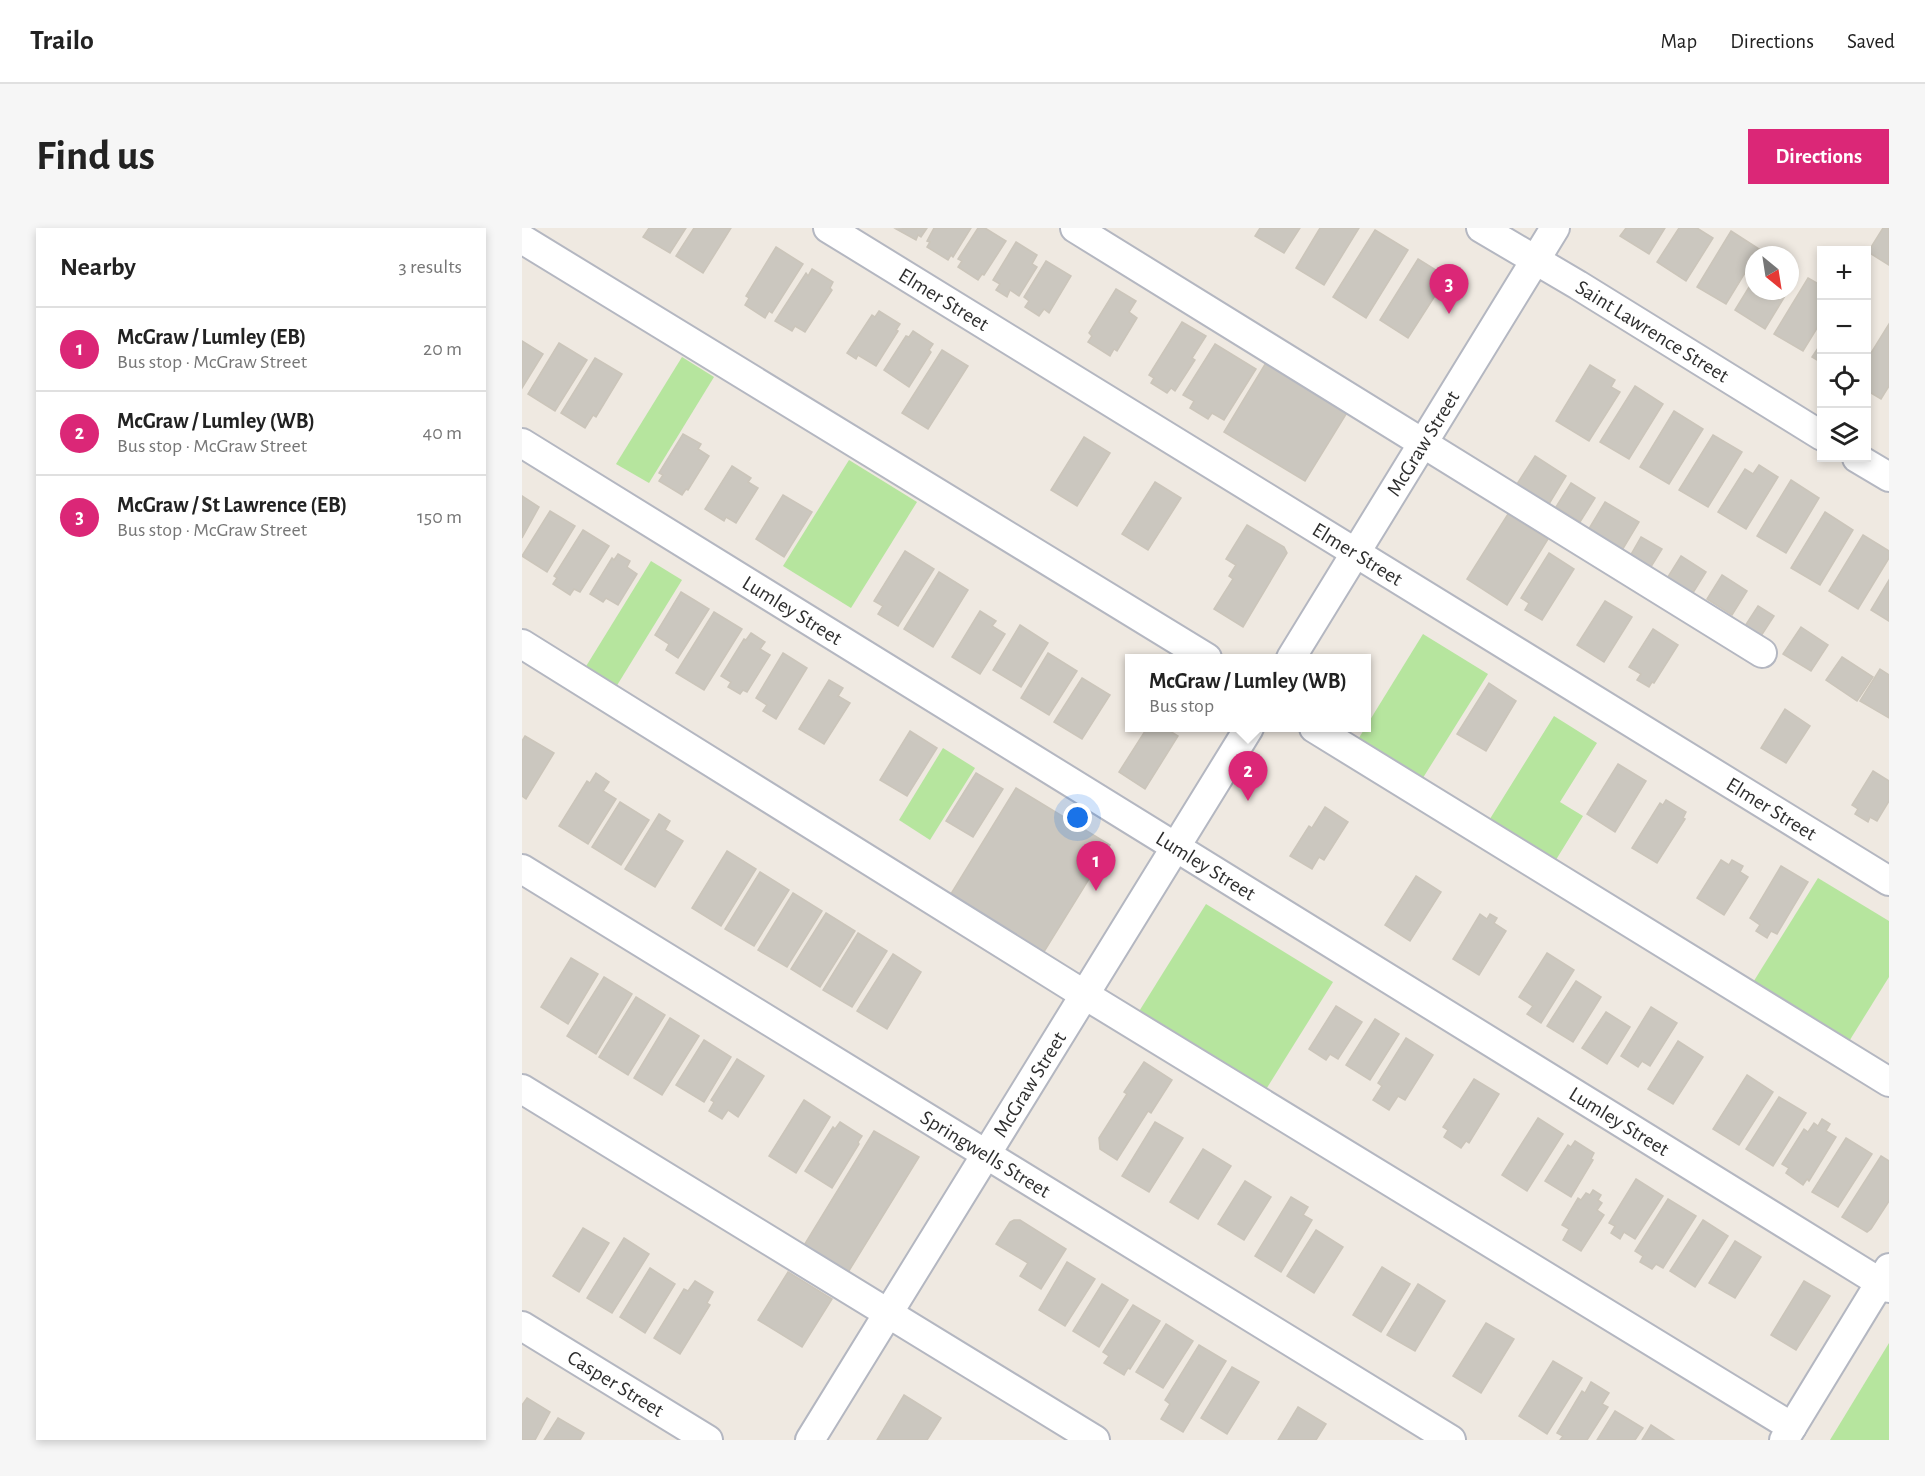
<!DOCTYPE html>
<meta charset="utf-8">
<style>
body{margin:0;font-family:"Alegreya Sans",sans-serif;background:#f6f6f6;color:#222}
.controls{position:absolute;right:18px;top:18px;display:grid;overflow:hidden;border-radius:0px;box-shadow:0 3px 9px #0003}
.controls button{width:54px;height:54px;display:grid;place-items:center;padding:0;border:0;border-bottom:2px solid #e0e0e0;background:#fff;color:#222;font:30px sans-serif}
.compass{position:absolute;left:1223px;top:18px;width:54px;height:54px;border-radius:50%;background:#fff;box-shadow:0 3px 9px #0003;rotate:150deg}
.you{position:absolute;left:556px;top:590px;width:21px;height:21px;margin:-15px;border:4px solid #fff;border-radius:50%;background:#1a73e8;box-shadow:0 0 0 9px #1a73e833}
.badge{display:grid;place-items:center;width:39px;height:39px;border-radius:50%;background:#db2777;color:#fff;font-size:20px;font-weight:700}
.pin{position:absolute;translate:-50% -50px;filter:drop-shadow(0 2px 3px #0008)}
.pin::after{content:'';position:absolute;top:32px;width:21px;height:18px;background:inherit;clip-path:polygon(0 0,100% 0,50% 100%)}
.popup{position:absolute;left:603px;top:426px;width:246px;height:78px;box-sizing:border-box;display:grid;place-content:center;border-radius:0px;background:#fff;filter:drop-shadow(0 2px 4px #0005);font-size:20px;white-space:nowrap;color:#767676}
.popup b{font-size:22px;color:#222}
.popup::after{content:'';position:absolute;left:50%;top:100%;margin-left:-12px;border:12px solid transparent;border-top-color:#fff}
.list{margin:0;padding:0;list-style:none}
h2{display:flex;justify-content:space-between;align-items:center;height:78px;margin:0;padding:0 24px;font-size:26px}
h2 small{font-size:20px;font-weight:400;color:#767676}
.list li{display:grid;grid-template-columns:39px 1fr auto;gap:18px;align-items:center;box-sizing:border-box;height:84px;padding:0 24px;border-top:2px solid #e0e0e0}
.list b{display:block;font-size:22px;white-space:nowrap}
.list p{margin:0;font-size:20px;white-space:nowrap;color:#767676}
.list em{font-size:20px;font-style:normal;color:#767676}
.icon{flex:none;width:33px;height:33px;fill:none;stroke:currentColor;stroke-width:2;stroke-linecap:round;stroke-linejoin:round}
.map{position:relative;flex:none;width:1367px;height:1212px;overflow:hidden;border-radius:0px}
header{display:flex;align-items:center;gap:36px;box-sizing:border-box;height:84px;padding:0 30px;background:#fff;border-bottom:2px solid #e0e0e0}
header strong{font-size:28px}
nav{display:flex;gap:33px;margin-inline-start:auto;font-size:21px}
.intro{display:flex;align-items:center;justify-content:space-between;box-sizing:border-box;height:144px;padding:0 36px}
h1{margin:0;font-size:42px}
.button{padding:15px 27px;border-radius:0px;background:#db2777;color:#fff;font-size:21px;font-weight:700}
main{display:flex;gap:36px;padding:0 36px}
aside{flex:1;background:#fff;border-radius:0px;box-shadow:0 3px 9px #0003}
.map>svg:first-child{display:block}
.green{fill:#b6e59e}
.building{fill:#cbc7bf;stroke:#cbc5ba;stroke-width:1.5}
.lines{fill:none;stroke-linecap:round;stroke-linejoin:round}
.minor-casing{stroke:#b4b7c1;stroke-width:32}
.minor{stroke:#fff;stroke-width:28}
.labels{text-anchor:middle;dominant-baseline:central;stroke-width:4.5;stroke-linejoin:round;paint-order:stroke}
.street-label{font-size:21px;fill:#2e2e2e;stroke:#fff}
</style>
<header>
<strong>Trailo</strong>
<nav><a>Map</a><a>Directions</a><a>Saved</a></nav>
</header>
<div class="intro"><h1>Find us</h1><a class="button">Directions</a></div>
<main>
<aside>
<h2>Nearby<small>3 results</small></h2>
<ul class="list">
<li><span class="badge">1</span><div><b>McGraw / Lumley (EB)</b><p>Bus stop · McGraw Street</p></div><em>20 m</em></li>
<li><span class="badge">2</span><div><b>McGraw / Lumley (WB)</b><p>Bus stop · McGraw Street</p></div><em>40 m</em></li>
<li><span class="badge">3</span><div><b>McGraw / St Lawrence (EB)</b><p>Bus stop · McGraw Street</p></div><em>150 m</em></li>
</ul>
</aside>
<div class="map">
<svg width="1367" height="1212" viewBox="0 0 1367 1212">
<rect width="100%" height="100%" fill="#efe9e1"/>
<g class="green">
<polygon points="160,129 192,149 127,255 94,236"/>
<polygon points="327,232 395,274 329,380 261,338"/>
<polygon points="129,333 160,352 94,459 63,440"/>
<polygon points="901,406 966,446 899,553 835,513"/>
<polygon points="1032,488 1075,515 1038,574 1061,588 1032,635 966,594"/>
<polygon points="421,520 453,540 408,612 377,592"/>
<polygon points="1296,650 1367,693 1367,749 1326,815 1230,756"/>
<polygon points="684,676 811,754 743,863 616,785"/>
<polygon points="1367,1115 1367,1212 1308,1212"/>
</g>
<g class="building">
<polygon points="127,0 164,0 148,25 121,9"/>
<polygon points="172,0 209,0 181,45 154,28"/>
<polygon points="405,0 399,9 396,7 394,12 374,1"/>
<polygon points="412,0 449,0 431,29 429,27 426,32 405,19 408,14 405,13"/>
<polygon points="456,0 463,0 484,13 462,47 460,46 456,52 436,39 440,33 436,31"/>
<polygon points="738,0 778,0 762,25 733,8"/>
<polygon points="798,0 837,0 802,57 774,40"/>
<polygon points="1104,0 1143,0 1127,26 1098,8"/>
<polygon points="1157,0 1175,0 1191,10 1164,53 1135,34"/>
<polygon points="1361,0 1367,0 1367,37 1346,24"/>
<polygon points="853,2 886,22 844,90 811,69"/>
<polygon points="1209,3 1237,21 1232,27 1232,30 1204,76 1175,59"/>
<polygon points="494,14 515,27 510,36 515,39 497,68 488,62 485,69 474,62 478,56 471,52"/>
<polygon points="254,19 281,36 250,85 247,83 243,90 223,77 227,70 224,68"/>
<polygon points="896,31 925,49 886,110 858,92"/>
<polygon points="524,33 549,48 527,85 522,81 517,88 503,79 507,73 502,69"/>
<polygon points="290,41 311,54 308,60 310,62 283,104 273,98 270,103 253,93 284,45 286,48"/>
<polygon points="1286,50 1300,58 1300,92 1281,123 1252,106"/>
<polygon points="1232,51 1232,63 1266,63 1243,101 1213,82"/>
<polygon points="594,61 614,73 607,84 615,90 595,123 592,121 588,128 566,114 570,108 567,105"/>
<polygon points="357,83 378,96 374,102 376,103 354,138 336,127 334,131 325,125 350,87 353,89"/>
<polygon points="660,94 684,108 670,130 673,132 653,163 649,160 645,165 629,155 632,150 627,147"/>
<polygon points="1367,96 1367,158 1359,171 1344,162 1344,133"/>
<polygon points="391,103 411,116 407,122 409,124 387,159 362,142 384,108 387,109"/>
<polygon points="0,113 21,126 0,160"/>
<polygon points="1300,114 1300,135 1290,129"/>
<polygon points="37,115 65,132 33,183 6,166"/>
<polygon points="693,116 734,141 702,192 690,185 686,191 668,180 672,173 661,167"/>
<polygon points="420,122 446,138 406,201 380,185"/>
<polygon points="73,130 100,146 74,189 71,187 63,200 39,185"/>
<polygon points="745,133 826,183 783,253 702,204"/>
<polygon points="1068,137 1093,152 1089,159 1098,164 1067,213 1034,193"/>
<polygon points="1113,158 1141,176 1107,231 1078,214"/>
<polygon points="1152,183 1181,201 1147,256 1118,239"/>
<polygon points="161,206 179,216 176,221 187,228 166,262 164,261 160,267 137,253 141,247 137,245"/>
<polygon points="1191,207 1220,224 1186,279 1157,262"/>
<polygon points="562,209 588,225 555,278 529,262"/>
<polygon points="1013,228 1044,248 1027,276 995,256"/>
<polygon points="1237,237 1256,249 1224,301 1196,284 1223,241 1231,246"/>
<polygon points="210,238 229,250 226,254 236,260 214,295 204,289 202,293 183,281"/>
<polygon points="1269,252 1297,270 1264,325 1235,308"/>
<polygon points="633,254 659,270 626,322 600,306"/>
<polygon points="1049,255 1073,270 1058,294 1034,279"/>
<polygon points="261,267 290,284 262,329 234,311"/>
<polygon points="0,268 17,279 0,310"/>
<polygon points="1083,274 1117,294 1099,324 1065,304"/>
<polygon points="28,283 53,298 25,344 0,328"/>
<polygon points="1303,284 1331,302 1298,357 1269,340"/>
<polygon points="986,286 1026,311 985,377 945,351"/>
<polygon points="725,297 762,319 765,325 721,399 692,381 711,351 707,348 714,337 704,331"/>
<polygon points="61,302 87,318 58,364 52,361 48,367 31,356 35,350 32,348"/>
<polygon points="1341,307 1367,323 1367,330 1336,381 1307,363"/>
<polygon points="1119,309 1140,321 1127,342 1107,330"/>
<polygon points="383,323 412,341 376,398 356,386 361,378 352,373"/>
<polygon points="1027,325 1052,341 1020,392 1003,382 1007,375 999,370"/>
<polygon points="96,326 108,333 105,339 115,346 96,377 84,370 81,374 68,366 90,330 92,332"/>
<polygon points="1159,328 1184,344 1169,368 1144,352"/>
<polygon points="417,344 446,362 411,419 382,401"/>
<polygon points="1200,347 1225,363 1210,387 1185,371"/>
<polygon points="1367,352 1367,393 1349,382"/>
<polygon points="159,364 187,381 156,430 144,422 147,416 133,407"/>
<polygon points="1083,373 1110,389 1082,434 1055,417"/>
<polygon points="1236,378 1252,388 1239,408 1223,398"/>
<polygon points="458,383 474,393 470,398 483,406 458,446 430,429"/>
<polygon points="192,384 220,401 182,462 154,445"/>
<polygon points="498,397 526,415 499,459 471,442"/>
<polygon points="1279,399 1306,417 1289,443 1261,426"/>
<polygon points="1131,401 1156,417 1132,455 1130,454 1127,459 1115,452 1119,446 1107,439"/>
<polygon points="229,405 243,414 238,421 248,427 225,464 221,462 218,466 206,459 209,454 199,448 222,411 224,412"/>
<polygon points="261,425 285,440 254,491 241,483 245,477 234,470"/>
<polygon points="526,425 555,443 527,487 499,470"/>
<polygon points="1320,429 1351,449 1335,473 1304,452"/>
<polygon points="1358,441 1367,447 1367,490 1338,473"/>
<polygon points="560,450 588,467 560,511 532,494"/>
<polygon points="307,452 321,460 316,468 328,475 302,516 277,501"/>
<polygon points="967,455 994,473 964,523 935,506"/>
<polygon points="1263,481 1288,498 1264,535 1239,520"/>
<polygon points="625,500 643,500 656,508 623,561 597,544"/>
<polygon points="388,503 415,520 385,568 358,552"/>
<polygon points="3,508 32,525 4,571 0,568 0,513"/>
<polygon points="1096,536 1124,553 1093,604 1065,586"/>
<polygon points="1351,543 1367,553 1367,573 1355,593 1348,589 1346,594 1333,586 1336,581 1330,577"/>
<polygon points="74,545 87,554 81,563 94,571 66,616 37,598 65,553 68,555"/>
<polygon points="454,545 481,561 451,609 424,593"/>
<polygon points="494,560 588,617 520,727 427,669"/>
<polygon points="1144,572 1164,584 1161,590 1163,591 1135,635 1110,620 1138,575 1141,577"/>
<polygon points="98,574 127,592 99,637 70,619"/>
<polygon points="803,579 826,594 802,632 797,629 790,641 768,628 787,598 790,600"/>
<polygon points="137,586 148,593 143,602 161,613 133,659 103,641"/>
<polygon points="205,623 234,641 199,698 170,680"/>
<polygon points="1199,632 1207,637 1210,632 1221,638 1218,644 1226,649 1202,687 1175,670"/>
<polygon points="1259,638 1286,654 1255,706 1249,703 1245,710 1234,703 1238,697 1228,690"/>
<polygon points="238,644 267,662 232,718 203,701"/>
<polygon points="894,648 919,664 888,713 863,697"/>
<polygon points="271,665 300,683 265,739 236,722"/>
<polygon points="304,685 333,703 298,759 269,741"/>
<polygon points="958,686 965,691 968,686 975,690 972,695 984,703 957,747 931,731"/>
<polygon points="336,705 365,723 330,779 301,762"/>
<polygon points="1025,725 1052,742 1019,795 1005,786 1011,778 997,769"/>
<polygon points="371,726 399,744 365,801 335,783"/>
<polygon points="49,730 76,746 46,796 19,779"/>
<polygon points="82,749 110,766 74,826 45,808"/>
<polygon points="1054,753 1079,769 1051,814 1025,798"/>
<polygon points="114,769 143,787 106,847 77,829"/>
<polygon points="814,778 840,794 816,831 808,826 804,832 787,821"/>
<polygon points="1129,779 1155,795 1128,838 1120,833 1116,839 1099,828"/>
<polygon points="1084,784 1108,799 1085,836 1060,820"/>
<polygon points="148,790 177,808 140,867 112,850"/>
<polygon points="853,791 877,806 848,852 824,837"/>
<polygon points="884,810 911,827 883,872 876,868 867,882 851,872 860,858 856,855"/>
<polygon points="182,812 209,829 182,874 154,857"/>
<polygon points="1156,813 1181,829 1151,876 1126,861"/>
<polygon points="215,831 242,848 216,889 206,882 200,891 187,883 192,874 189,872"/>
<polygon points="622,834 650,852 629,885 626,883 595,932 578,921 577,910 605,866 602,864"/>
<polygon points="1225,847 1251,864 1217,917 1191,901"/>
<polygon points="952,851 977,866 947,915 944,913 939,920 922,909 926,902 921,899"/>
<polygon points="1257,869 1284,885 1251,938 1224,921"/>
<polygon points="282,872 308,889 274,945 247,928"/>
<polygon points="1016,890 1041,906 1005,963 980,947"/>
<polygon points="1300,891 1308,896 1304,903 1314,909 1287,953 1285,951 1281,957 1264,945 1267,940 1260,936 1282,901 1286,904 1292,895 1296,898"/>
<polygon points="318,894 340,908 336,914 337,916 310,960 283,943 311,899 313,901"/>
<polygon points="633,894 661,910 627,964 600,948"/>
<polygon points="352,903 397,929 325,1046 281,1019"/>
<polygon points="1324,910 1350,926 1316,979 1290,964"/>
<polygon points="1053,913 1072,925 1069,931 1071,932 1049,969 1023,953 1046,917 1049,919"/>
<polygon points="681,921 709,938 676,991 648,974"/>
<polygon points="1359,928 1367,933 1367,973 1349,1001 1345,1004 1320,989"/>
<polygon points="1114,951 1141,968 1113,1011 1102,1004 1098,1011 1089,1005 1093,998 1087,995"/>
<polygon points="723,953 749,969 722,1012 696,996"/>
<polygon points="1071,962 1079,967 1076,972 1080,975 1075,982 1082,987 1059,1023 1041,1012 1047,1001 1040,997 1056,970 1059,972 1064,965 1068,967"/>
<polygon points="769,969 786,979 781,987 790,992 759,1044 733,1028"/>
<polygon points="1146,971 1174,988 1141,1040 1134,1036 1130,1041 1118,1034 1121,1028 1113,1023"/>
<polygon points="492,992 498,992 544,1021 519,1061 498,1048 506,1035 474,1016 488,994"/>
<polygon points="1181,992 1206,1008 1173,1059 1148,1043"/>
<polygon points="61,1000 87,1015 57,1064 31,1048"/>
<polygon points="794,1002 821,1019 792,1065 765,1048"/>
<polygon points="102,1010 127,1026 90,1085 65,1070"/>
<polygon points="1213,1013 1239,1029 1213,1070 1187,1055"/>
<polygon points="545,1034 573,1051 543,1098 517,1082"/>
<polygon points="860,1039 888,1056 859,1104 831,1087"/>
<polygon points="128,1040 153,1056 123,1105 98,1089"/>
<polygon points="266,1044 310,1071 280,1119 236,1092"/>
<polygon points="173,1053 191,1064 185,1075 188,1077 158,1126 132,1110 162,1061 166,1063"/>
<polygon points="1282,1053 1308,1068 1274,1122 1249,1107"/>
<polygon points="580,1056 606,1072 577,1119 551,1103"/>
<polygon points="896,1056 923,1073 893,1123 865,1107"/>
<polygon points="611,1077 638,1093 608,1141 606,1140 602,1147 582,1135 587,1128 581,1124"/>
<polygon points="964,1095 992,1111 959,1165 931,1148"/>
<polygon points="644,1096 671,1113 641,1160 614,1144"/>
<polygon points="677,1117 704,1133 661,1204 639,1191 648,1176 643,1172"/>
<polygon points="1031,1133 1060,1150 1025,1206 997,1188"/>
<polygon points="710,1139 737,1154 705,1206 679,1190"/>
<polygon points="1069,1154 1087,1165 1080,1176 1086,1179 1065,1212 1038,1212 1041,1208 1035,1205 1060,1163 1063,1165"/>
<polygon points="382,1167 419,1190 405,1212 355,1212"/>
<polygon points="5,1170 28,1184 13,1212 0,1212 0,1177"/>
<polygon points="776,1179 804,1196 794,1212 756,1212"/>
<polygon points="1093,1183 1121,1200 1113,1212 1075,1212"/>
<polygon points="36,1190 62,1205 58,1212 22,1212"/>
<polygon points="1129,1197 1152,1212 1120,1212"/>
</g>
<g class="lines">
<defs>
<g id="minor">
<path id="s1" d="M306,0L1367,653"/>
<polyline points="553,0 1240,425"/>
<path id="s2" d="M959,0L1056,57L1300,208"/>
<polyline points="0,11 685,430"/>
<path id="s3" d="M0,215L1367,1060"/>
<polyline points="1335,230 1367,249"/>
<polyline points="0,416 563,767 1270,1199"/>
<path id="s4" d="M769,430L1033,0"/>
<polyline points="792,500 1367,854"/>
<path id="s5" d="M0,641L929,1212"/>
<polyline points="0,861 573,1212"/>
<path id="s6" d="M0,1098L186,1212"/>
<path id="s7" d="M288,1212L727,500"/>
<polyline points="1262,1212 1367,1040"/>
</g>
</defs>
<use href="#minor" class="minor-casing"/>
<use href="#minor" class="minor"/>
</g>
<g class="labels">
<g class="street-label">
<text stroke="none"><textPath href="#s1" startOffset="136">Elmer Street</textPath></text>
<text stroke="none"><textPath href="#s2" startOffset="200">Saint Lawrence Street</textPath></text>
<text stroke="none"><textPath href="#s4" startOffset="252">McGraw Street</textPath></text>
<text stroke="none"><textPath href="#s1" startOffset="622">Elmer Street</textPath></text>
<text stroke="none"><textPath href="#s3" startOffset="318">Lumley Street</textPath></text>
<text stroke="none"><textPath href="#s1" startOffset="1108">Elmer Street</textPath></text>
<text stroke="none"><textPath href="#s3" startOffset="804">Lumley Street</textPath></text>
<text stroke="none"><textPath href="#s7" startOffset="418">McGraw Street</textPath></text>
<text stroke="none"><textPath href="#s3" startOffset="1290">Lumley Street</textPath></text>
<text stroke="none"><textPath href="#s5" startOffset="544">Springwells Street</textPath></text>
<text stroke="none"><textPath href="#s6" startOffset="110">Casper Street</textPath></text>
</g>
</g>
</svg>
<div class="controls">
<button>+</button>
<button>−</button>
<button><svg class="icon" aria-label="locate" viewBox="0 0 24 24"><circle cx="12" cy="12" r="6"/><path d="M12 2v4M12 18v4M2 12h4M18 12h4"/></svg></button>
<button><svg class="icon" aria-label="layers" viewBox="0 0 24 24"><path d="M12 4l9 5-9 5-9-5zM3 14l9 5 9-5"/></svg></button>
</div>
<svg class="compass" viewBox="-18 -18 36 36"><path d="M0-13l5 13h-10z" fill="#e53935"/><path d="M0 13l5-13h-10z" fill="#767676"/></svg>
<div class="you"></div>
<div class="pin badge" style="left:574px;top:663px">1</div>
<div class="pin badge" style="left:726px;top:573px">2</div>
<div class="popup"><b>McGraw / Lumley (WB)</b>Bus stop</div>
<div class="pin badge" style="left:927px;top:86px">3</div>
</div>
</main>
